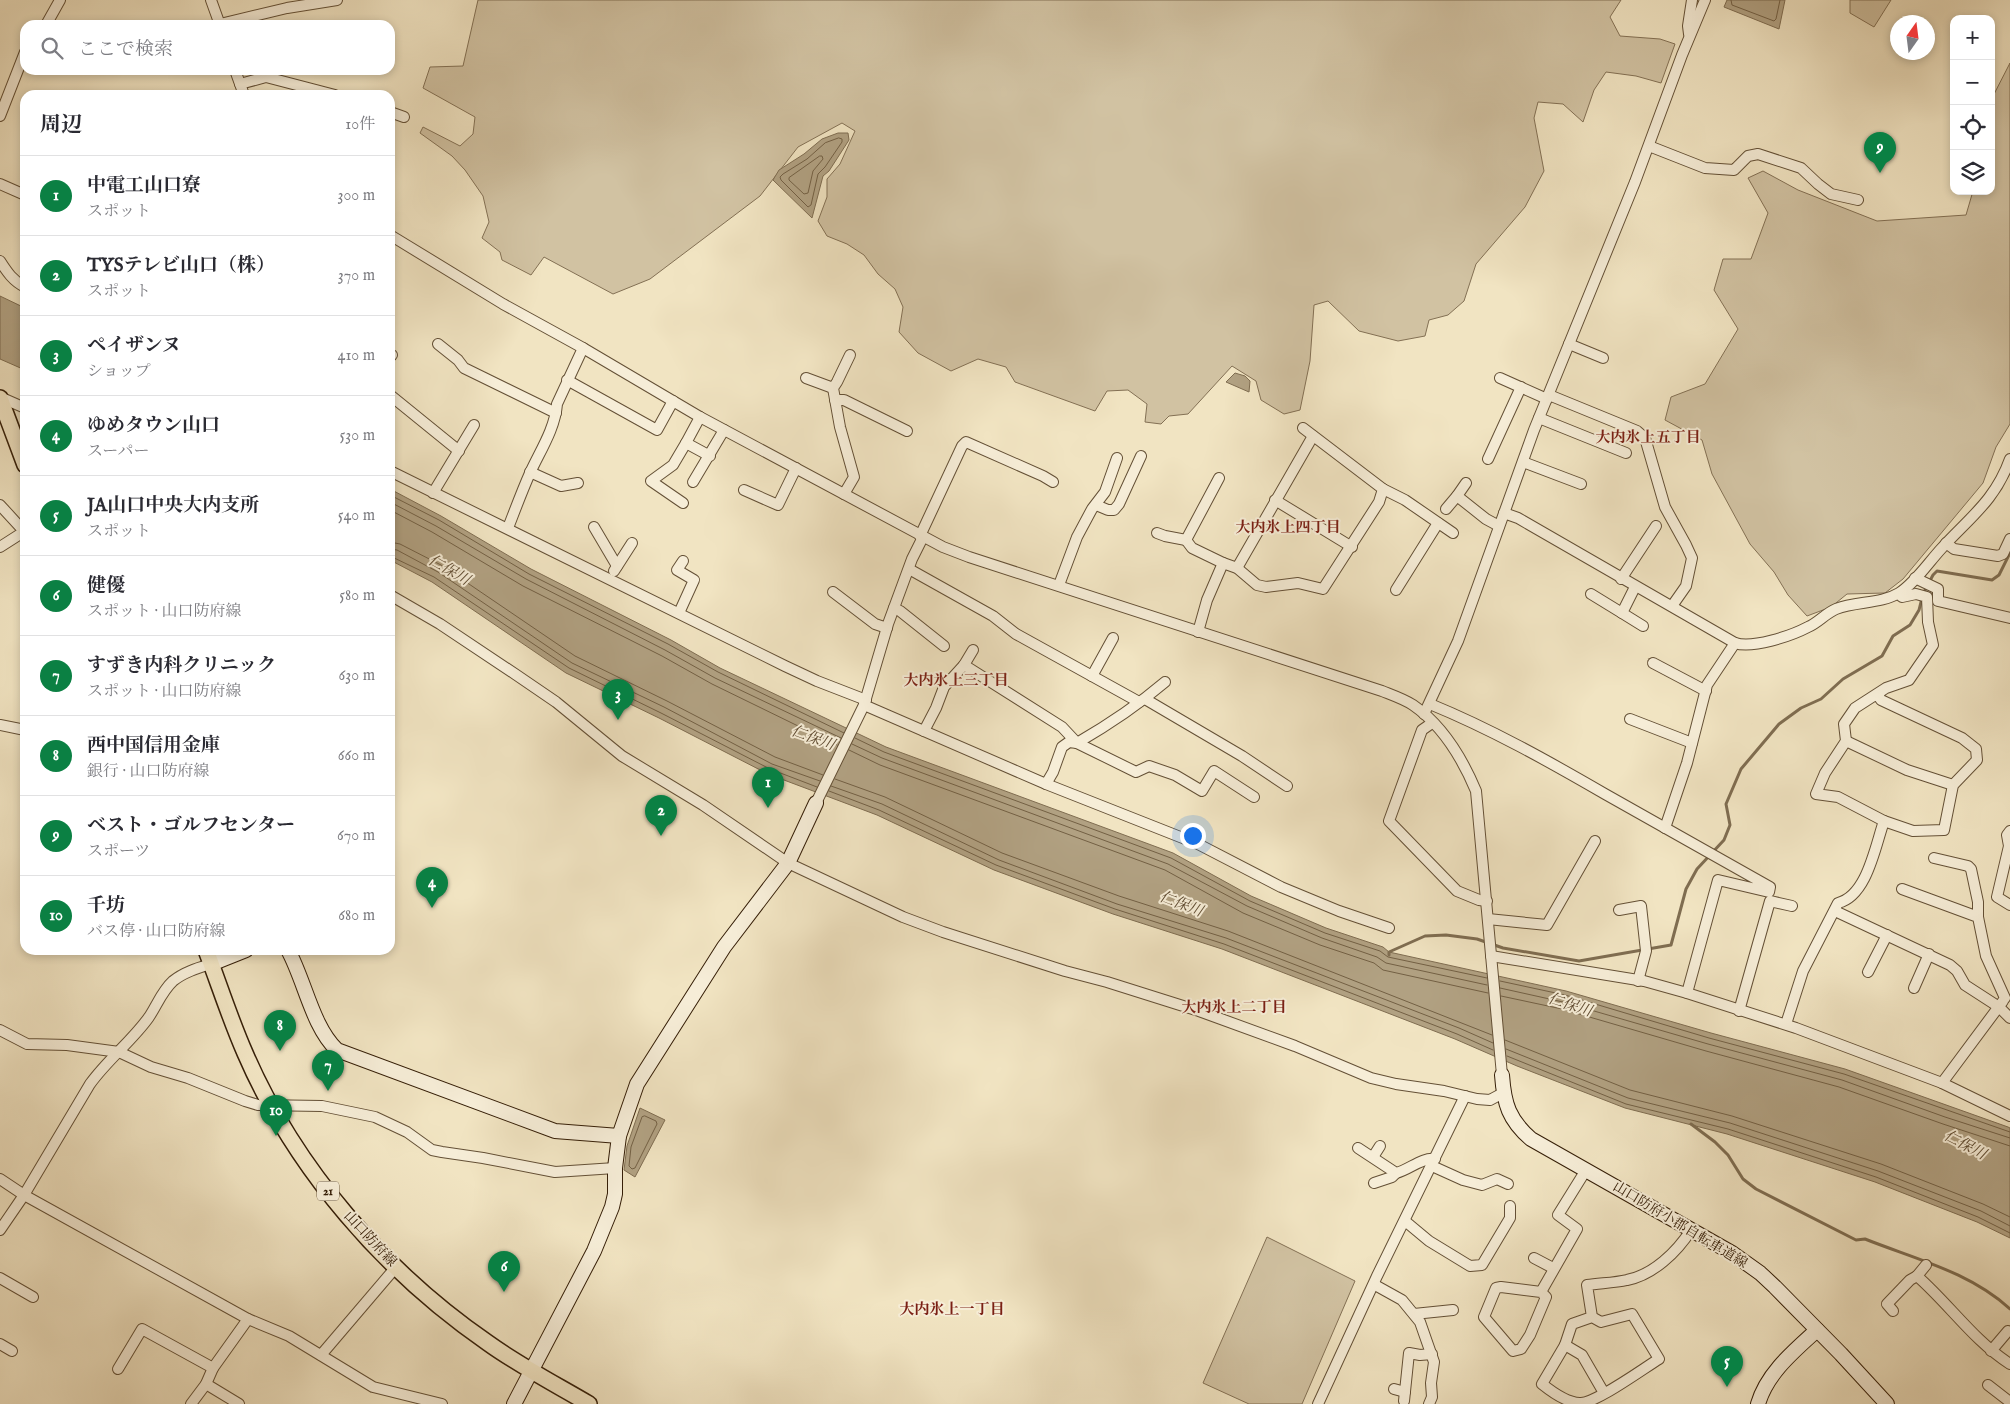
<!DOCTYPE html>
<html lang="ja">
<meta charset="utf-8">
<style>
body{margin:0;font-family:"IM FELL English","Noto Serif JP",serif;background:#f2f2f3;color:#2b2b33}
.controls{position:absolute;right:15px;top:15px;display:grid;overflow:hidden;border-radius:10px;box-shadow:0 2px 8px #0003}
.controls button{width:45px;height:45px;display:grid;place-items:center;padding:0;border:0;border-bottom:1px solid #e1e1e2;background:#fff;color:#2b2b33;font:25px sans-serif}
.compass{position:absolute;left:1890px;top:15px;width:45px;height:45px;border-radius:50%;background:#fff;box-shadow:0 2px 8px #0003;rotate:14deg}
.you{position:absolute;left:1192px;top:835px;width:18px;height:18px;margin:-12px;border:4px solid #fff;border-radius:50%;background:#1a73e8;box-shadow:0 0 0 8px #1a73e833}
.badge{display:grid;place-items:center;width:32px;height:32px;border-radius:50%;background:#0b8043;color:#fff;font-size:16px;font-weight:700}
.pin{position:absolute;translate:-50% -41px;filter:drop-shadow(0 1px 2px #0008)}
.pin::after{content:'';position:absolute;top:26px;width:18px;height:15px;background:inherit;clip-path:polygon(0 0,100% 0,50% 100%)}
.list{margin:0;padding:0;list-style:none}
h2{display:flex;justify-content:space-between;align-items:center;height:65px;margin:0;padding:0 20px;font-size:21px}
h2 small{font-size:16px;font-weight:400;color:#7c7c81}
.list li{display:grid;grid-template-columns:32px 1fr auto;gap:15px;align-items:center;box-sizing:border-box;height:80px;padding:0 20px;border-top:1px solid #e1e1e2}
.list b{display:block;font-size:19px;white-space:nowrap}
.list p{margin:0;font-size:16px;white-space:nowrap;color:#7c7c81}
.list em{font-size:16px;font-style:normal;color:#7c7c81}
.icon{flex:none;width:28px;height:28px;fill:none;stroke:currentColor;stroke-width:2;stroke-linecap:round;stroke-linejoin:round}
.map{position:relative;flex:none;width:2010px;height:1404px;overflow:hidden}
.search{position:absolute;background:#fff;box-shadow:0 2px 8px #0003;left:20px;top:20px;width:375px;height:55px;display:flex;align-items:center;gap:12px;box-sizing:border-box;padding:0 18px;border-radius:15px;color:#7c7c81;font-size:19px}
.panel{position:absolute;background:#fff;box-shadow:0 2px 8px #0003;left:20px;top:90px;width:375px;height:865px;border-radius:15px}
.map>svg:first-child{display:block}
.green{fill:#d1c2a2;stroke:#837054}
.water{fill:#b1a182;stroke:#7f6d51}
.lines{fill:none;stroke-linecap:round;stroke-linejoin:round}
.shore{stroke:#736044;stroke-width:1}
.stream{stroke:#7f6d51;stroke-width:3}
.street-casing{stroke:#645036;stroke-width:12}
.secondary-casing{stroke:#351e07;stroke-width:16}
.primary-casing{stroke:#351e07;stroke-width:18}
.street{stroke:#f6edd7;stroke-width:10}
.secondary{stroke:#f6edd7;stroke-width:14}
.primary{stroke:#f1e4c2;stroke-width:15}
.labels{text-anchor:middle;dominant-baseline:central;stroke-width:4;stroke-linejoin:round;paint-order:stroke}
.shield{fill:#f6edd7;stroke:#6f5c45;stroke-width:1}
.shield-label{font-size:12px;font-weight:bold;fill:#351e07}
.street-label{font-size:14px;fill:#351e07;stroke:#f6edd7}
.neighbourhood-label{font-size:15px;font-weight:bold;fill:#7a1f14;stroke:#f6edd7}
.water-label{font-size:15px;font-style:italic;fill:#604c32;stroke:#f6edd7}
</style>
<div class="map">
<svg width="2010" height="1404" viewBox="0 0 2010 1404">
<rect width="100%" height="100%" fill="#f1e4c2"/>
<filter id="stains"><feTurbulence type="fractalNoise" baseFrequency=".004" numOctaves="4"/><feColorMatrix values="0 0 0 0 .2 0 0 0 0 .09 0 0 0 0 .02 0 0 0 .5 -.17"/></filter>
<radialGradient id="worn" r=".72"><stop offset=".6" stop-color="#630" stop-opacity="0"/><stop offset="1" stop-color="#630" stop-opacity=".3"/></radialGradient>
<g class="green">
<polygon points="478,0 1621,0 1610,17 1620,36 1660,39 1675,44 1661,83 1636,76 1606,72 1594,90 1583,122 1563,104 1538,102 1534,118 1544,171 1525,207 1476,264 1464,301 1448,315 1429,320 1425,336 1398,341 1359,331 1328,301 1314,305 1310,361 1300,410 1284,414 1261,400 1256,381 1232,366 1188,414 1169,416 1161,424 1145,422 1147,404 1128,390 1107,391 1095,411 1015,382 1006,367 978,359 951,371 918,353 899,332 903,307 895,289 878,274 864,255 847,244 827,236 818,221 827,197 827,179 840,164 855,131 842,123 798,147 760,196 650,279 613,294 544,257 531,275 502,260 500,252 482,238 489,222 483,196 465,170 452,156 420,133 423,127 460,146 473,134 475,117 423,88 430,67 463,66"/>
<polygon points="1850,0 1891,0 1874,27 1850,13"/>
<polygon points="2010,63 2010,424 1996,447 1983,483 1903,579 1885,593 1847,594 1831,607 1807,616 1788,595 1774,572 1750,544 1712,474 1702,440 1665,420 1671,397 1705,384 1738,329 1714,290 1723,259 1751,259 1768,213 1748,178 1763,171 1798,190 1877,221 1966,215 1973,191 1991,191 1991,100"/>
<polygon points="1267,1237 1355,1281 1302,1404 1249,1404 1203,1383"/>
</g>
<g class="water">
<polygon points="1727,0 1785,0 1779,29 1724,7"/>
<polygon points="838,133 848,133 849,140 829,171 823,176 812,218 773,180 779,170 804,154 822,139"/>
<polygon points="0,296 25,308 25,370 0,359"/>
<polygon points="1235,373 1245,376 1250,381 1249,392 1226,382"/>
<polygon points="390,489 441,516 531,569 671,640 720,668 886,747 1173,853 1251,896 1326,928 1383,947 1389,952 1566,991 1711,1033 1845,1069 2008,1127 2010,1128 2010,1238 1977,1222 1875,1182 1727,1134 1625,1108 1517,1066 1455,1039 1222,949 1113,914 994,870 877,815 768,774 659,718 566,673 432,582 390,560"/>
<polygon points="640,1108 665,1120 635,1177 624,1170 627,1146"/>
</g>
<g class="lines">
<g class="shore">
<polyline points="1731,0 1732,5 1774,21 1776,19 1780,0"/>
<polygon points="839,138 842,139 842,142 825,167 818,174 811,205 808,207 781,180 780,177 783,174 807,159 825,143"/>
<polygon points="820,156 822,156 823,159 813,171 808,193 804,194 789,180 789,178"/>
<polyline points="390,495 439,520 529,574 668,644 718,672 844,733"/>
<polyline points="390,502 436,526 526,579 665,650 715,678 841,738"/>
<polyline points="390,510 432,532 523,586 662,656 712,684 837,745"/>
<polyline points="390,542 400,544 441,565 575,656 667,701 775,757 823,775"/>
<polyline points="390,549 397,550 438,572 572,663 664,707 772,764 820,781"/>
<polyline points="390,556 434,577 569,668 661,713 770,769 817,787"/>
<polyline points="855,738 884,752 1171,858 1250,901 1325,933 1380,951 1388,957 1487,978"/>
<polyline points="852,744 882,758 1168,864 1247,906 1322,938 1377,957 1386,963 1487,985"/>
<polyline points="849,750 880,765 1165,870 1243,913 1320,945 1374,963 1383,970 1488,993"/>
<polyline points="835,779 885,797 1002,853 1119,896 1228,931 1492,1035"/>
<polyline points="831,786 882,804 999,860 1117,904 1226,938 1459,1028 1493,1043"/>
<polyline points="829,791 879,810 996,865 1115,909 1224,944 1457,1034 1493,1050"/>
<polyline points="1500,981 1565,995 1709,1038 1844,1074 2010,1132"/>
<polyline points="1500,988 1563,1002 1708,1044 1842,1080 1945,1117 2010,1138"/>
<polyline points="1501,996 1562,1009 1706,1051 1839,1087 1943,1124 2010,1146"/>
<polyline points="1505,1040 1630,1090 1732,1116 1881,1164 1983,1204 2010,1217"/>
<polyline points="1506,1049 1628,1098 1730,1123 1878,1171 1981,1211 2010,1226"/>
<polyline points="1507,1056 1626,1104 1728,1129 1876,1177 1978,1217 2010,1233"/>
<polygon points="645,1116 656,1121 657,1124 635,1168 632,1169 629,1166 631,1147 642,1117"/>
</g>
<g class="stream">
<polyline points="1389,955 1389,952 1425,936 1446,935 1477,939 1503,948 1579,961 1671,945 1686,889 1697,869 1724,840 1730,825 1726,804 1741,769 1779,724 1801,708 1821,699 1843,679 1882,656 1893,636 1910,625 1919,610 1923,594 1933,575 1937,571 1992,580 1999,575 2010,553"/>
<path d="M1691,1124L1715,1142L1728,1155L1743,1179L1756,1189L1856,1240L1865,1239C1915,1259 1970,1272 2010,1309"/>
</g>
<defs>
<g id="street">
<polyline points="211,0 220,25"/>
<polyline points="220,24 287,8 337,0"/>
<polyline points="46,25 60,0"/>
<polyline points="1689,34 1688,26 1692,0"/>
<polyline points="235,70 244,95"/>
<polyline points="240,84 266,77 335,95"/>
<polyline points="390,112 404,117"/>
<polyline points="0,116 25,52"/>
<polyline points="1649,146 1705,168 1734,170 1748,156 1758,154 1801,168 1818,184 1831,194 1858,200"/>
<polyline points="0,184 25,195"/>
<path d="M390,235L503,304L583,348L700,417L943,547L969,557L1382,691C1392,695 1404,699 1413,705C1442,725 1463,760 1476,791L1502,1075"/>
<path d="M0,261C7,272 13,281 25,287"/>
<polyline points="438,344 458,360 464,368 556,413"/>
<polyline points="1569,344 1603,358"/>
<polyline points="390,357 392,355"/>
<polyline points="806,378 833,388"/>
<polyline points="1500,378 1547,399"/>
<polyline points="567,380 657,430 673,401"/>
<polyline points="390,395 459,451"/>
<polyline points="1549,395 1637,431 1645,438 1665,507 1686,545 1692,558 1686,586 1672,606"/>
<polyline points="0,397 25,408"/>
<polyline points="835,400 844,400 907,431"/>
<polyline points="700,417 686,443 710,456"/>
<polyline points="1539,418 1626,453"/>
<polyline points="1488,459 1521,387"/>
<polyline points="1523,462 1581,484"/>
<polyline points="390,471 785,666 817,681 866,700"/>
<polyline points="530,472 561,486 578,483"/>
<polyline points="693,482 724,430"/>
<polyline points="1466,483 1457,496 1486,519 1499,526"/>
<polyline points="1383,489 1405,500 1453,533"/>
<polyline points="744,490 778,505 796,468"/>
<polyline points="433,493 474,425"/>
<polyline points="844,494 854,477 840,427 833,388 837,382 850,355"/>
<polyline points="1275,500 1352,547"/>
<polyline points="683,503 651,481 673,465 686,443"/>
<polyline points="0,505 21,528 25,530"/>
<polyline points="1096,505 1108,510 1114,510 1119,504 1141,456"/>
<polyline points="1446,509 1457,496"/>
<path d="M1504,513L1518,518L1735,643C1752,649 1791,636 1808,627C1818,623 1826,613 1836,609C1856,601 1881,604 1899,593C1914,584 1929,562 1941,549C1969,518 1995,501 2010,459"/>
<polyline points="594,527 617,566"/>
<path d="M508,528C515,510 522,491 530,473C540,451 555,429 557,404L583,348"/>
<polyline points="1157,533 1165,536 1186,540"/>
<polyline points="920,536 962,446 966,442 1043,476 1053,482"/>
<polyline points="1946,543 1954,549 1998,556 2003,554 2010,539"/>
<polyline points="0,547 25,531"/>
<polyline points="1223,563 1237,568 1257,585 1266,587 1298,583 1323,589 1379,502 1383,489 1303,428"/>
<polyline points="1237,568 1313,436"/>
<polyline points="909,569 993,616 1016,634 1139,702"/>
<polyline points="614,571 632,543"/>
<polyline points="1915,578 1938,589 1938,601 2010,618"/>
<polyline points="1621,579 1656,526"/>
<polyline points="1059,585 1077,537 1092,509 1105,492 1117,458"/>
<polyline points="1635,587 1622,613 1643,626"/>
<polyline points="1396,590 1438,523"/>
<polyline points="833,592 875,624 887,628"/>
<polyline points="1591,594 1622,613"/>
<polyline points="390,595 440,624 515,674 556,702 622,756 703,805 788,863 903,917 943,932 1065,971 1107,982 1199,1011 1295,1046 1371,1078 1396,1084 1444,1091 1477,1099 1490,1100 1503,1093"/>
<polyline points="894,608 900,611 944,646"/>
<polyline points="679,613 694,580 677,570 683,561"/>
<polyline points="1198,632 1207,600 1223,563 1192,548 1186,540 1219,478"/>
<polyline points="1653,663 1706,691"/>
<polyline points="964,665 1062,727 1077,743 1136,772 1149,766 1175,775 1202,791 1214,771 1254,797"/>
<polyline points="1092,676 1113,638"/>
<polyline points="1877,694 1881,700 1962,738 1976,749 1977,760 1953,785 1944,830 1913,831 1884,821 1838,797 1816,794 1825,773 1846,741 1844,724 1855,708 1886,688 1909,680 1933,645 1928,622 1927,597 1916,594 1902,597 1899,594"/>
<polyline points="1145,699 1242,756 1287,786"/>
<path d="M1430,704C1491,729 1548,761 1605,794C1660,825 1715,856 1770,887L1769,892L1718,880L1687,993"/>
<polyline points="864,705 1046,784 1198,844 1281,887 1339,911 1389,928"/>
<polyline points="1424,714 1458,641 1534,430 1635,182 1682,55 1705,0"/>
<polyline points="1630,719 1692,743"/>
<polyline points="1432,723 1422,730 1389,821 1457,891 1479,900 1487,901"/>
<polyline points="0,725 25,730"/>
<polyline points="924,731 936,708 944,687 964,665 973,650"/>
<polyline points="1846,741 1907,770 1953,785"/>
<path d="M1046,784L1053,772L1062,747L1069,742L1077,743C1108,725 1138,705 1165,682"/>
<polyline points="816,803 864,705 888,624 912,559 923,537"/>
<polyline points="1665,828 1687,763 1707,685 1735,643"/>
<polyline points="2010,831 2007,835 2009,846 1997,897 2010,905"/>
<polyline points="1934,858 1968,866 1971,869 1978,902 1978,917"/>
<polyline points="1902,889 1978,917 1986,956 2005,998"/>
<polyline points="1619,910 1641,906 1646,951 1638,981"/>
<polyline points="1835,911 1950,965 1957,971 1965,985 1999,1007 2010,1018"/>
<polyline points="1488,919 1547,925 1595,841"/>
<polyline points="1491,956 1644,981 1687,993 1796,1028 1942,1083 2010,1116"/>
<polyline points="1868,972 1887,935"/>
<polyline points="1914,988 1929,954"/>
<polyline points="1739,1011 1770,901 1792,906"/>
<path d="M1786,1024L1803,971L1838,903C1867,896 1875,847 1884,821"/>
<polyline points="0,1030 27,1044 67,1045 119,1052 151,1067 188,1078 245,1101 258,1105 322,1106 375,1117 407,1132 432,1150 442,1152 483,1158 555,1172 615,1168"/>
<polyline points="1942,1083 2003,1001"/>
<path d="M1358,1148L1396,1173C1409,1170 1422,1157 1435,1159"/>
<polyline points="1373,1157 1380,1146"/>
<polyline points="1432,1166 1463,1180 1482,1185 1497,1179 1508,1184"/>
<polyline points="0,1179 24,1195 248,1319 289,1336 373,1387 442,1404"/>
<polyline points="1374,1183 1392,1177 1396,1173"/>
<polyline points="1405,1221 1429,1241 1470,1266 1482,1265 1510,1218 1510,1206"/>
<path d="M0,1230L24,1195L90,1084C108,1059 132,1041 149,1017C157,1005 162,991 173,981C184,972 198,968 211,964"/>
<polyline points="1534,1258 1553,1268"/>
<polyline points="1917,1276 1926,1265"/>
<polyline points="0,1278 33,1297"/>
<polyline points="1375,1285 1402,1300 1420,1322 1434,1362 1431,1383 1432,1397 1429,1404"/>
<polyline points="1541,1292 1546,1297 1530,1335 1521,1349 1513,1351 1484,1317 1496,1288 1501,1287 1541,1292 1577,1229 1558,1215 1586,1170"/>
<path d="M1893,1311L1887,1304L1910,1280L1917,1276C1949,1304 1974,1341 2010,1364"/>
<polyline points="1414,1314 1453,1310"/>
<path d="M1592,1317L1601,1322L1632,1314L1659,1359C1644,1368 1595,1404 1580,1403C1567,1403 1552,1392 1542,1384L1565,1345L1572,1324L1592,1317L1587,1285C1600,1283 1614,1283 1627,1280C1653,1275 1677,1252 1691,1230"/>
<polyline points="0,1344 12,1351"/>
<polyline points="1565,1345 1582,1355 1604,1393"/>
<polyline points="1991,1351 2008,1331"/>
<polyline points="321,1355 396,1267"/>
<polyline points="118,1369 142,1329 213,1368"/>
<polyline points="206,1384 239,1404"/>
<polyline points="1988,1385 2010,1402"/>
<polyline points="1394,1389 1405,1392"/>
<polyline points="1404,1401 1409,1353 1420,1355 1432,1354"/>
<polyline points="191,1404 206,1384 213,1368 248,1319"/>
<polyline points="1318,1404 1377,1276 1465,1096"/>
</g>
<g id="secondary">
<path d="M288,950C305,981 312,1026 337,1050L555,1131L619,1136"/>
<polyline points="211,964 246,950"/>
<path d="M1502,1075C1504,1104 1509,1120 1531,1139L1732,1253L1760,1273L1775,1287L1841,1354L1887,1404"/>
<polyline points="514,1404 594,1251 612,1207 615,1194 615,1168 619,1136 637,1084 724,947 788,863 816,803"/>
<path d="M1758,1404C1767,1373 1794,1351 1817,1330"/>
</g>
<g id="primary">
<polyline points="0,398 25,465"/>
<path d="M206,950C219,984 230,1019 245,1053C295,1169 385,1272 488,1343C520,1366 555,1384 589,1404"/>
</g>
</defs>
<use href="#street" class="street-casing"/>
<use href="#secondary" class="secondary-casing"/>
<use href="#primary" class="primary-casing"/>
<use href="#street" class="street"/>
<use href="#secondary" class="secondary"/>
<use href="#primary" class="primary"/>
</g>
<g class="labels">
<rect class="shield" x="317" y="1181.5" width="22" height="19" rx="4"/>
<g class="shield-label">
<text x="328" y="1191">21</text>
</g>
<g class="street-label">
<text transform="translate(1680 1225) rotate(31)">山口防府小郡自転車道線</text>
<text transform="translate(370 1239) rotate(47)">山口防府線</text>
</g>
<g class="neighbourhood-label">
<text x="1648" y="437">大内氷上五丁目</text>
<text x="1288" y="527">大内氷上四丁目</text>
<text x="956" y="680">大内氷上三丁目</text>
<text x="1234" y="1007">大内氷上二丁目</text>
<text x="952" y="1309">大内氷上一丁目</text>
</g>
<g class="water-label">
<text transform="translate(449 570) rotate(30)">仁保川</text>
<text transform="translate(813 738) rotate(20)">仁保川</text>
<text transform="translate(1181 904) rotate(21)">仁保川</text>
<text transform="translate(1570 1005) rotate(18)">仁保川</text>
<text transform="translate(1965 1145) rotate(28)">仁保川</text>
</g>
</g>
<rect width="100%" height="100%" filter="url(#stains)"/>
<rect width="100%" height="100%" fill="url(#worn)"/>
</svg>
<div class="controls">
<button>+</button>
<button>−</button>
<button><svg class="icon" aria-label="locate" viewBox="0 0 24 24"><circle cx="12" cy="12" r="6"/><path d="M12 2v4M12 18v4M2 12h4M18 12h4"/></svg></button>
<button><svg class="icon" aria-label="layers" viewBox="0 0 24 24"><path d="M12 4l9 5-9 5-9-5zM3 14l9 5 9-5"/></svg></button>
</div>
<svg class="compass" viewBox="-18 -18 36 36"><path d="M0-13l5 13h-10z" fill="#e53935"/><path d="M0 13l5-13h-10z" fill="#7c7c81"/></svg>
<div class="you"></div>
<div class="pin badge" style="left:768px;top:808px">1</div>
<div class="pin badge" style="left:661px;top:836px">2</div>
<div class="pin badge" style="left:618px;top:720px">3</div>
<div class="pin badge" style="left:432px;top:908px">4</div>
<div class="pin badge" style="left:1727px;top:1387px">5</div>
<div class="pin badge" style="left:504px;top:1292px">6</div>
<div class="pin badge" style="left:328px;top:1091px">7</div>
<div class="pin badge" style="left:280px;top:1051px">8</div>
<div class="pin badge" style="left:1880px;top:173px">9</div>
<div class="pin badge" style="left:276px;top:1136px">10</div>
<div class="search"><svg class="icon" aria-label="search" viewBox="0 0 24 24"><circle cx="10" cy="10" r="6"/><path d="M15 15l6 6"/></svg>ここで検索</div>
<section class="panel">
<h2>周辺<small>10件</small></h2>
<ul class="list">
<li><span class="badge">1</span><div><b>中電工山口寮</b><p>スポット</p></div><em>300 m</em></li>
<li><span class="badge">2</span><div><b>TYSテレビ山口（株）</b><p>スポット</p></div><em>370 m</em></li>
<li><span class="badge">3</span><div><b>ペイザンヌ</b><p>ショップ</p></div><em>410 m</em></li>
<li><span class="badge">4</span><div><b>ゆめタウン山口</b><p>スーパー</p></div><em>530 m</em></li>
<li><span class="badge">5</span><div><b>JA山口中央大内支所</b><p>スポット</p></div><em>540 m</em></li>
<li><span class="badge">6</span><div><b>健優</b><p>スポット · 山口防府線</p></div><em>580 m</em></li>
<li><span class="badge">7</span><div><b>すずき内科クリニック</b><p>スポット · 山口防府線</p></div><em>630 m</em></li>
<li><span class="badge">8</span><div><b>西中国信用金庫</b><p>銀行 · 山口防府線</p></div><em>660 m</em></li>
<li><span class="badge">9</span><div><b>ベスト・ゴルフセンター</b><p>スポーツ</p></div><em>670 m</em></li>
<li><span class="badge">10</span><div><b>千坊</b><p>バス停 · 山口防府線</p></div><em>680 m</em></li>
</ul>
</section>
</div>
